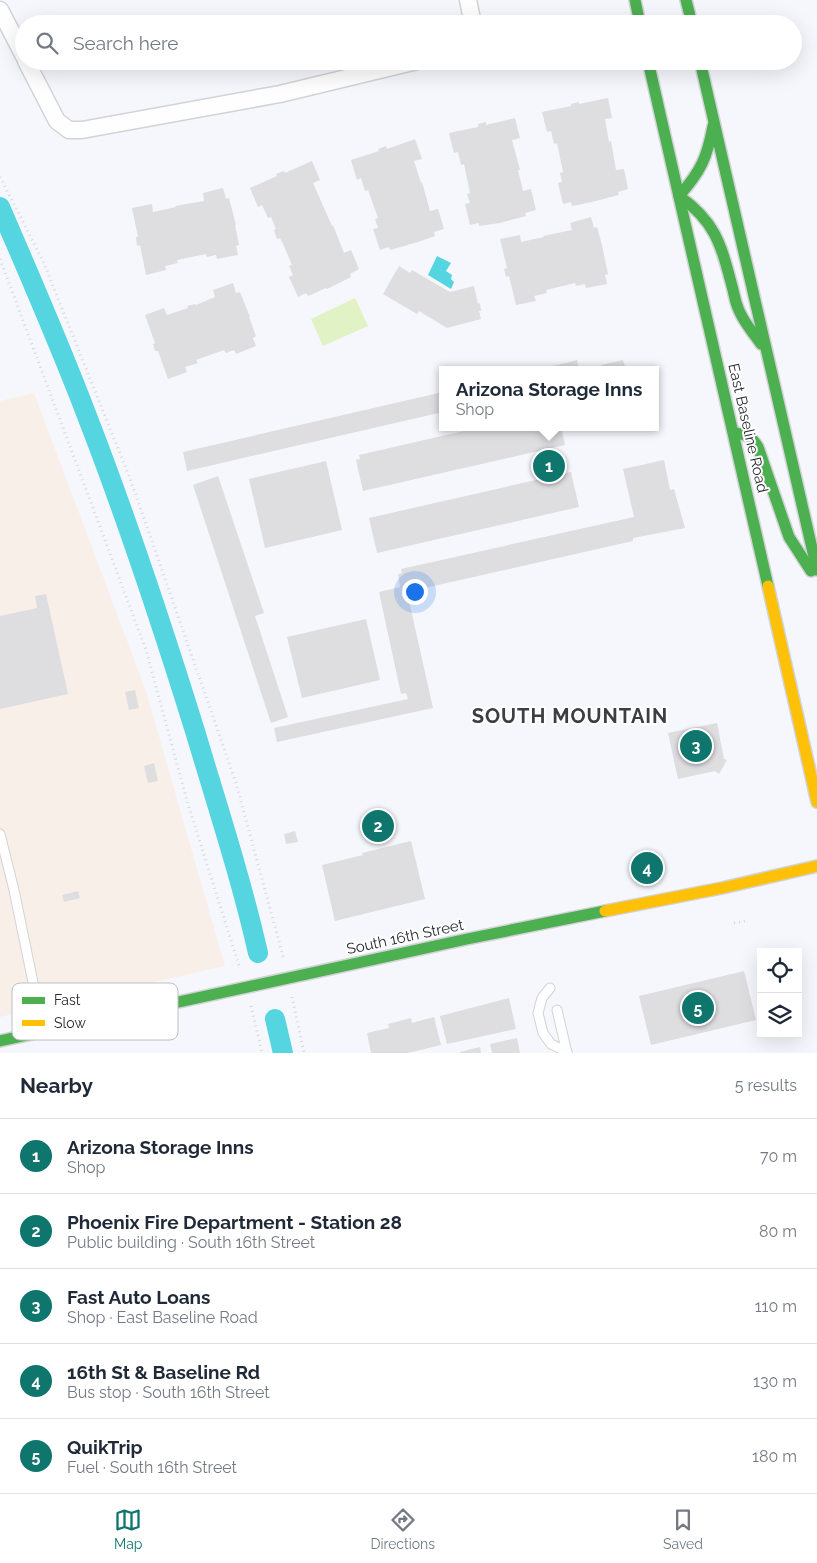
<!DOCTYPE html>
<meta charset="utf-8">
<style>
body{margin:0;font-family:Raleway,sans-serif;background:#f6f6f7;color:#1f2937}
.controls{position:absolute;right:15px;bottom:15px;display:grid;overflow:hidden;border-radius:0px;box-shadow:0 5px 20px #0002}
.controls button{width:45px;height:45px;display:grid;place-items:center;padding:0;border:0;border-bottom:1px solid #e0e1e3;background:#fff;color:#1f2937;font:25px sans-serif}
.you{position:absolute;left:414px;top:591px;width:18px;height:18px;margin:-12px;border:4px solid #fff;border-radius:50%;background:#1a73e8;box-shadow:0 0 0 8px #1a73e833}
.badge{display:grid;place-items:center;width:32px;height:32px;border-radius:50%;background:#0f766e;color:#fff;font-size:16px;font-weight:700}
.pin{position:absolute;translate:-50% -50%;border:2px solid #fff;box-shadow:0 1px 5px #0006}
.popup{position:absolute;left:439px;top:366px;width:220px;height:65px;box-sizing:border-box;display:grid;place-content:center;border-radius:0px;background:#fff;filter:drop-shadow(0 1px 4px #0005);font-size:16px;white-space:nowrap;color:#747a83}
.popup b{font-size:19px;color:#1f2937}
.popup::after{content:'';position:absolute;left:50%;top:100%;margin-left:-10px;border:10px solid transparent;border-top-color:#fff}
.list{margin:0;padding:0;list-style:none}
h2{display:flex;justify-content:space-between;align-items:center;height:65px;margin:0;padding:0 20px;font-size:21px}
h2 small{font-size:16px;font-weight:400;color:#747a83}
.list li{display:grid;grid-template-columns:32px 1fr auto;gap:15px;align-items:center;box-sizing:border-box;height:75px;padding:0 20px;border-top:1px solid #e0e1e3}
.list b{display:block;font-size:19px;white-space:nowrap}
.list p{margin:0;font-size:16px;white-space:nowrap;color:#747a83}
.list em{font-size:16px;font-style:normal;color:#747a83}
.icon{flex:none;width:28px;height:28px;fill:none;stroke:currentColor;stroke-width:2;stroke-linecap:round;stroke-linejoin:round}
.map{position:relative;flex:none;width:817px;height:1053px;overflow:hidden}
.search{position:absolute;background:#fff;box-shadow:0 5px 20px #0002;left:15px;right:15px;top:15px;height:55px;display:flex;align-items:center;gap:12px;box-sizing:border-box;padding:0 18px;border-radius:28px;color:#747a83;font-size:19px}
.sheet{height:440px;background:#fff}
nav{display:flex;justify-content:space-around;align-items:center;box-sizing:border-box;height:70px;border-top:1px solid #e0e1e3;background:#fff;font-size:14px;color:#747a83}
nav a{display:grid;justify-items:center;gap:2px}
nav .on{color:#0f766e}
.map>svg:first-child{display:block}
.industrial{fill:#f8f0e8}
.green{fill:#e1f2c5}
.water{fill:#54d5e0}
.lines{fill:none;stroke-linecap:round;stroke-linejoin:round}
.canal{stroke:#54d5e0;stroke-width:20}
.building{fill:#dedde0}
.lane-casing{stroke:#d2d3d6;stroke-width:11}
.street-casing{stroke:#d2d3d6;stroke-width:19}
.fast-casing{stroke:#d2d3d6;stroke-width:14}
.slow-casing{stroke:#d2d3d6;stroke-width:14}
.path{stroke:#d7d7d9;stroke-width:3;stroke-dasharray:1 4;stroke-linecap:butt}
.lane{stroke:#fefeff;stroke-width:9}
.street{stroke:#fefeff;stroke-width:16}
.fast{stroke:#4caf50;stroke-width:11}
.slow{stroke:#ffc107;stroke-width:11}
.labels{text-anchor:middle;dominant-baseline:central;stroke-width:4;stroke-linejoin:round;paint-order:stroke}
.street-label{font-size:15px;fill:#292a2d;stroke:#fff}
.district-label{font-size:20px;font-weight:bold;letter-spacing:1px;fill:#3d3e44;stroke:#fff}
.key{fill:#fff;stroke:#bfbfc0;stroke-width:1}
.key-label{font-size:14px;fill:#292a2d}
</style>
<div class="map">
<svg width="817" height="1053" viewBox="0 0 817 1053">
<rect width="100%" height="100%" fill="#f6f7fc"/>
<polygon class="industrial" points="34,393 146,691 225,966 0,1017 0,401"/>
<polygon class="green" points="355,298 368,326 323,346 311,319"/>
<polygon class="water" points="437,256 451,263 446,271 452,275 451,279 454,282 451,289 428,275"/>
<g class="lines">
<g class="canal">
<path d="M0,207C30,276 60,345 87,416C127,519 162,625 195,731C217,805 241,878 258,953"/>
<polyline points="275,1019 283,1053"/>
</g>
</g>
<g class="building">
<polygon points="608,98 612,118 605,119 609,142 611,141 616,170 624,169 628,189 618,192 619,195 592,202 572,206 571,202 563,204 558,183 562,182 560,173 563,172 557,143 554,144 551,131 547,132 542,112 571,106 571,104 579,102 579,104"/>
<polygon points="515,118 520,138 512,140 520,170 518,170 523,191 531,189 536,210 525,213 526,216 500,223 479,226 479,223 470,225 465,204 470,203 467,194 470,193 464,164 461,165 458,152 454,153 449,133 478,127 478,124 486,122 486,125"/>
<polygon points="415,139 422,159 414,161 421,183 422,182 430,211 438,209 444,229 434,232 435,236 418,242 390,250 389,247 380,250 373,229 378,228 375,219 378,218 368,190 365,191 361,178 357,180 351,160 379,151 378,149 386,146 387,149"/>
<polygon points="312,161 320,180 313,183 332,226 333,225 344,253 351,250 359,269 350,274 351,277 327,289 326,288 308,296 306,293 298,297 289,277 293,275 289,266 292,265 284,246 280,238 277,239 274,230 276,229 271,217 268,218 262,205 258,207 250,188 277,176 276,174 284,171 285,173"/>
<polygon points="223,188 226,199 229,198 236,225 235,225 239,245 236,246 238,255 217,259 216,255 207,257 206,254 177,260 178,263 165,266 166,270 146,275 140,245 137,246 136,237 138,237 132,208 152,204 153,212 176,207 175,206 204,201 203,193"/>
<polygon points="591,217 594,228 597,227 602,245 608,274 605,275 607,284 586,288 585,284 576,286 575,283 546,290 547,293 534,296 536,301 516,305 509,276 506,277 504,269 507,268 500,239 520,235 521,242 544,237 543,236 572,230 570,223"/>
<polygon points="399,266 410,273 412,270 450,292 474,286 478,304 480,303 481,311 479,311 481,319 447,328 419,311 417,314 383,294"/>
<polygon points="233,283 236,293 240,292 250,317 249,317 256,336 253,338 256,346 236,354 234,350 226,353 224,350 196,360 198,363 185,367 187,372 168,379 158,351 155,351 153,344 155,343 145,315 164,308 167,315 188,308 187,306 195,304 196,305 215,297 213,290"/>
<polygon points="577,360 579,370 541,370 541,369"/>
<polygon points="623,360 626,370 602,370 601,365"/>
<polygon points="443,392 443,412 187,471 183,452"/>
<polygon points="481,427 561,427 565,445 363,491 356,460 360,459 359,455"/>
<polygon points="664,460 670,490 674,489 685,528 633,538 633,541 407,592 433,708 277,742 274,728 408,699 406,693 401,694 379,592 400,587 398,574 402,573 401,569 634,517 623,469"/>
<polygon points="326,461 342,530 265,548 249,479"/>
<polygon points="571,472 579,507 377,553 369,518"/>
<polygon points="218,476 264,613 255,616 288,717 271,723 193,485"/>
<polygon points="46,594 68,694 0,709 0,616 37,608 35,596"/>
<polygon points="366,619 380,680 302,698 287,637"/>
<polygon points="135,690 139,708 129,710 125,692"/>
<polygon points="717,723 724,759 727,760 719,774 715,771 678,779 668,733"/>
<polygon points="154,763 158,781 148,783 144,766"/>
<polygon points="295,831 298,842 286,844 284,834"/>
<polygon points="411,841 425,899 335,921 322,865 363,855 362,853"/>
<polygon points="78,891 80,898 64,902 62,895"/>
<polygon points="744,971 756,1020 651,1045 639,996"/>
<polygon points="509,998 516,1029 447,1044 440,1016"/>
<polygon points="434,1017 441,1045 408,1053 371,1053 367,1033 389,1028 388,1024 411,1018 412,1023"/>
<polygon points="517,1038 520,1053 492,1053 490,1044"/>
<polygon points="480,1047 481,1053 460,1053 460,1052"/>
</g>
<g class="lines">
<defs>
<g id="lane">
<polyline points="0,834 14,890 43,1031"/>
<polyline points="550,988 542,998 538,1013 543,1033 551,1044 567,1052"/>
<polyline points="557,1010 567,1053"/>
</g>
<g id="street">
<polyline points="468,0 473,24"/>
<polyline points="0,10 24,56"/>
<polyline points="26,61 57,121 69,130 82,130 280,94 417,61"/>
</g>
<g id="fast">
<polyline points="635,0 640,24"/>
<polyline points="686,0 692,24"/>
<polyline points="648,61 768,586"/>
<polyline points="700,61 817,570"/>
<path d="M713,126C707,158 701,171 679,196C716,222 721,245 732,286C734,293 735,301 738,308C743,322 753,332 761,344"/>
<path d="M734,433C746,434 752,437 758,447L789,537L811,571"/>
<polyline points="0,1041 467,939 605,911"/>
</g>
<g id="slow">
<polyline points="768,586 817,802"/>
<polyline points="605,911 722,888 817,866"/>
</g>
</defs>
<use href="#lane" class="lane-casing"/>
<use href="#street" class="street-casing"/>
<use href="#fast" class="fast-casing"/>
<use href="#slow" class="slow-casing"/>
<g class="path">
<polyline points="0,177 43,261 131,481 236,783 284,960"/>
<polyline points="0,259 146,650 187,801 240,969"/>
<polyline points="734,923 745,921"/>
<polyline points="292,997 304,1053"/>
<polyline points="251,1006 262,1053"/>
</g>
<use href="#lane" class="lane"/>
<use href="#street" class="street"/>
<use href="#fast" class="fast"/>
<use href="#slow" class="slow"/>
</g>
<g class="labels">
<g class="street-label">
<text transform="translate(748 428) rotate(77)">East Baseline Road</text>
<text transform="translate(405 937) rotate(-12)">South 16th Street</text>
</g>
<g class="district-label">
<text x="570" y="716">SOUTH MOUNTAIN</text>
</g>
</g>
<rect x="12" y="983" width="166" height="57" rx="8" class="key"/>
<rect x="22" y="997" width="23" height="7" fill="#4caf50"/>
<rect x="22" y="1020" width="23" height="6" fill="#ffc107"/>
<g class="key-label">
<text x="54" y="1005">Fast</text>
<text x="54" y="1028">Slow</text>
</g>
</svg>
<div class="controls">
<button><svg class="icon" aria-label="locate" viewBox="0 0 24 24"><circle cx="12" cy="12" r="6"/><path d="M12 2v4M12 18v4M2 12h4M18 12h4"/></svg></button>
<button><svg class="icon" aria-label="layers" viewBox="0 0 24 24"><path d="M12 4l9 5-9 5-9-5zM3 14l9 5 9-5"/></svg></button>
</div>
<div class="you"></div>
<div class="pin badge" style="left:549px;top:466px">1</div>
<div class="popup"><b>Arizona Storage Inns</b>Shop</div>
<div class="pin badge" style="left:378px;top:826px">2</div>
<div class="pin badge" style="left:696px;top:746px">3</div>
<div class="pin badge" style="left:647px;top:868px">4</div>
<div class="pin badge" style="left:698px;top:1008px">5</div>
<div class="search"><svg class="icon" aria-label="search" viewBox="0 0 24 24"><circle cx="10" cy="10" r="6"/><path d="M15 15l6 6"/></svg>Search here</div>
</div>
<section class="sheet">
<h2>Nearby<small>5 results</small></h2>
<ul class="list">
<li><span class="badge">1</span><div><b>Arizona Storage Inns</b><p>Shop</p></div><em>70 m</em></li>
<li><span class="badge">2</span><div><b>Phoenix Fire Department - Station 28</b><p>Public building · South 16th Street</p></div><em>80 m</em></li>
<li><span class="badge">3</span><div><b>Fast Auto Loans</b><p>Shop · East Baseline Road</p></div><em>110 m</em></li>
<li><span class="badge">4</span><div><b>16th St &amp; Baseline Rd</b><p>Bus stop · South 16th Street</p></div><em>130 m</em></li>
<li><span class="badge">5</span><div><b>QuikTrip</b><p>Fuel · South 16th Street</p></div><em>180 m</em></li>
</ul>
</section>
<nav>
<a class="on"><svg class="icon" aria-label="map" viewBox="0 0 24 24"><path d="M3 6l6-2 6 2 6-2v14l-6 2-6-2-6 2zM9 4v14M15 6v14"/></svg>Map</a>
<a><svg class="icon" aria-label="directions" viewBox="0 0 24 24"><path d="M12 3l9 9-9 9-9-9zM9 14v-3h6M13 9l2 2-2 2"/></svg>Directions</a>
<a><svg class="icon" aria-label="saved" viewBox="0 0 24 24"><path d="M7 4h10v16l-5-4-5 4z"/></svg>Saved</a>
</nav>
